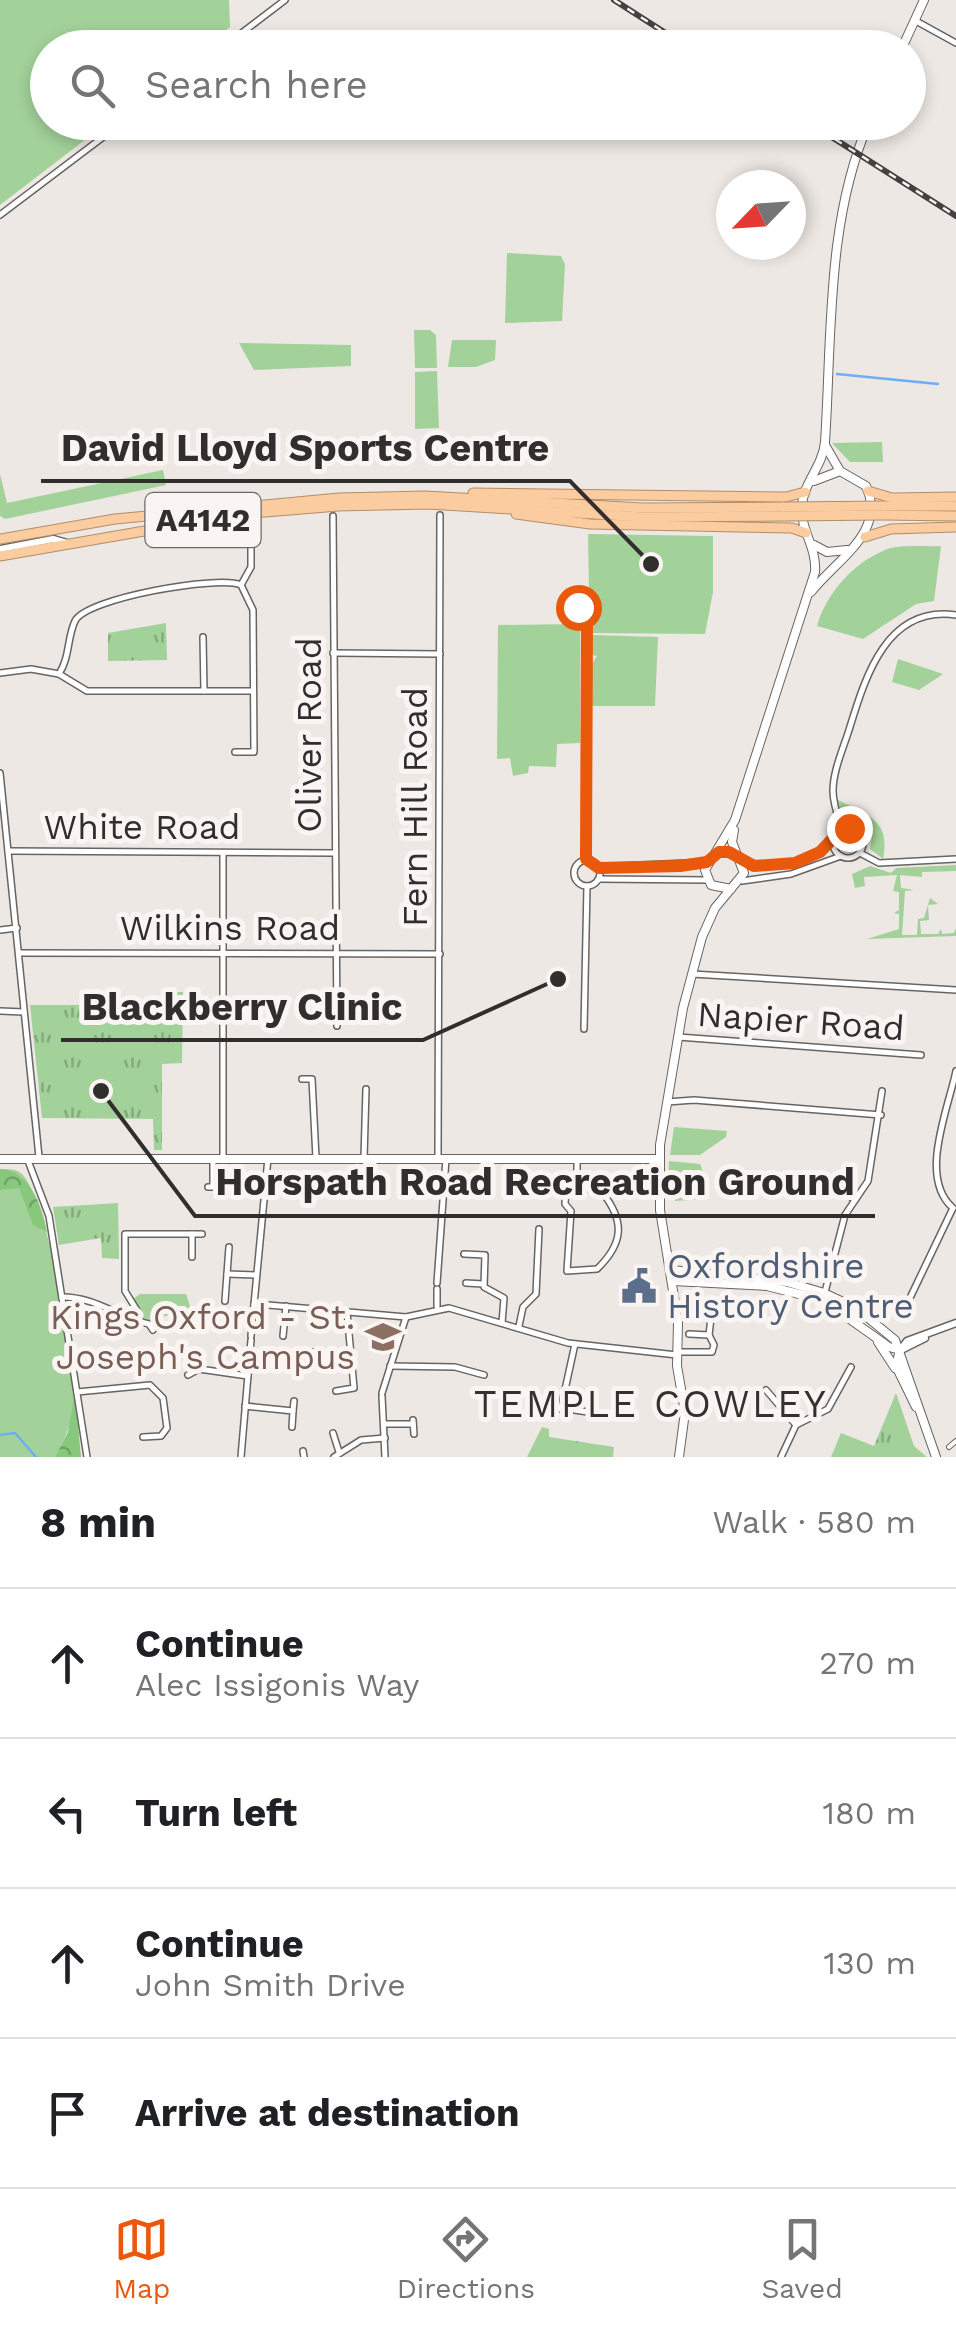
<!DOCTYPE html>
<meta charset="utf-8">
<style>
body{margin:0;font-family:"Work Sans",sans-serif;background:#f2f2f2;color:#202124}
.compass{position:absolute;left:716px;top:170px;width:90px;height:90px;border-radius:50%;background:#fff;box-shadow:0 5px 15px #0003;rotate:245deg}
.stop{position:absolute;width:30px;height:30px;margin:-22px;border:8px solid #ea580c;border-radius:50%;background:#fff}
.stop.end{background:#ea580c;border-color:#fff;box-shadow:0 2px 10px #0008}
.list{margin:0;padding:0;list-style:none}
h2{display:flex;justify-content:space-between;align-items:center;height:130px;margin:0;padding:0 40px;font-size:42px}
h2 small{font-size:32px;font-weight:400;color:#757577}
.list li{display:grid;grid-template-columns:65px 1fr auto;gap:30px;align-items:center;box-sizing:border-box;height:150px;padding:0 40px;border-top:2px solid #e0e0e0}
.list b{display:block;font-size:38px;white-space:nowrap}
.list p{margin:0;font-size:32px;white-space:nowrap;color:#757577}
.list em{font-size:32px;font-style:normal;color:#757577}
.icon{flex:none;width:55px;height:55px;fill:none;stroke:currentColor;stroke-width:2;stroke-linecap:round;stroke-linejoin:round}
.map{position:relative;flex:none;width:956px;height:1457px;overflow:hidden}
.search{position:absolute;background:#fff;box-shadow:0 5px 15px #0003;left:30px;right:30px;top:30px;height:110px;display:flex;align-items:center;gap:25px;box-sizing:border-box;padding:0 35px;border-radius:55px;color:#757577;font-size:38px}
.sheet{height:730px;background:#fff}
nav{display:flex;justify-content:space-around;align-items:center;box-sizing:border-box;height:140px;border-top:2px solid #e0e0e0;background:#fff;font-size:28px;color:#757577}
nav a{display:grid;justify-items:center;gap:5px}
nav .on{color:#ea580c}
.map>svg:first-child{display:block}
.green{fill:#a2d299}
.forest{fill:url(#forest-crowns)}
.park{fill:url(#park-tufts)}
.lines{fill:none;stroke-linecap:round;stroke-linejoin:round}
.stream{stroke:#70adf5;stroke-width:2.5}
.pedestrian-casing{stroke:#686461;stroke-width:6}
.minor-casing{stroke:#686461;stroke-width:8}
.tertiary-casing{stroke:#686461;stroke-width:9}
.secondary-casing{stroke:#686461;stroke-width:10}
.trunk-casing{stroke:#b38d68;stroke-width:11}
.pedestrian{stroke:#fff;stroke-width:4}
.minor{stroke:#fff;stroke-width:5}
.tertiary{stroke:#fff;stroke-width:6}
.secondary{stroke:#fff;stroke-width:8}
.trunk{stroke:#facca0;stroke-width:9}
.rail-casing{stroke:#444240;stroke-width:6}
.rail{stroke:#faf5f2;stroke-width:2.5;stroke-dasharray:8;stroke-linecap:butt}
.trunk-bridge-casing{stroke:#b38d68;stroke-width:11;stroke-linecap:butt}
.trunk-bridge{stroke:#facca0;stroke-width:9}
.route{stroke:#ea580c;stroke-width:12}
.labels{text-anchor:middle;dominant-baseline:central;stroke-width:10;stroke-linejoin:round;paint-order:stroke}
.shield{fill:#faf5f2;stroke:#6d6a68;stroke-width:2.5}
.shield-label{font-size:32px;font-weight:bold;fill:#312f2d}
.street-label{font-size:35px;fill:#312f2d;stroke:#faf5f2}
.service-label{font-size:35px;fill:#4e5e75;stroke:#faf5f2;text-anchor:start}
.education-label{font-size:35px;fill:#785e54;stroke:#faf5f2;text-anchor:end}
.neighbourhood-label{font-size:38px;letter-spacing:2.5px;fill:#35312f;stroke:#faf5f2}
.leader{fill:none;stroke:#312f2d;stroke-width:4}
.callout-dot{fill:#312f2d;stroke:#faf5f2;stroke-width:4}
.callout-label{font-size:38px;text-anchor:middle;font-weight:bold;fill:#312f2d;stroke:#faf5f2;stroke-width:10;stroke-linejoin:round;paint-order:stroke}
</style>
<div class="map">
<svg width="956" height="1457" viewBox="0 0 956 1457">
<defs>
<pattern id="forest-crowns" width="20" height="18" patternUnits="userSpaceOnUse" patternTransform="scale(2.5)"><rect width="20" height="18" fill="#88c87c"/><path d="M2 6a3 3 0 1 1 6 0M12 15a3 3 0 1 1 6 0" fill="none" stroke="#70a366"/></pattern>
<pattern id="park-tufts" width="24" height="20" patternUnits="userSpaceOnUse" patternTransform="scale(2.5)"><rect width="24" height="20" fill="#a2d299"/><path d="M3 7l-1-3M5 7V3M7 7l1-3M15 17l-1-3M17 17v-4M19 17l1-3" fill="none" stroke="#85ab7d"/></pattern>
</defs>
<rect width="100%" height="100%" fill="#ede8e4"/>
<g class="green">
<polygon points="0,0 229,0 230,27 204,47 48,48 48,122 107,123 0,205"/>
<polygon points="507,253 561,256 565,264 562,321 505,323"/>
<polygon points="414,330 430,330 436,335 437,368 415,368"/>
<polygon points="452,340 496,340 495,360 476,367 448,367"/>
<polygon points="239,343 351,345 351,366 254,370"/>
<polygon points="437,371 439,428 415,429 415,372"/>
<polygon points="882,442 883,462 850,462 832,443"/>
<polygon points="163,470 166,485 5,519 0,516 0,474 7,503"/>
<polygon points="588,534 713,536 713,592 705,634 591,633 601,607 597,595 589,591"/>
<path d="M941,546L934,601L916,604L863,639L817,626C826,594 853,563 885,550C900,544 924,547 941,546Z"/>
<polygon points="580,624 580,743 557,744 556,767 529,766 528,773 513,776 510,758 497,759 498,625"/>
<polygon points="592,635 658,637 655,706 592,706 592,664 597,656 592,655"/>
<polygon points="898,659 943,674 919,690 892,682"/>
<path d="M838,800C868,815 891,820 883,859L870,849L873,832L868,836L863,825L842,816Z"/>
<polygon points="956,865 956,871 922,872 922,877 900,875 901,888 914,890 905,891 902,935 917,935 918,919 924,918 930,898 938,904 928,905 929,920 920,921 921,934 938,934 941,929 942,934 954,933 956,928 956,936 867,939 899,929 899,914 894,913 899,910 899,892 893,891 897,875 864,877 865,886 855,888 852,874 870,866 891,873 896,868"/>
<polygon points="674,1127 727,1131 726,1137 700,1155 670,1155"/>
<polygon points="669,1161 700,1164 708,1185 703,1186 704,1199 675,1201 674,1188 668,1188"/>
<path d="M0,1169C8,1169 15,1168 22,1174C47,1199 73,1351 74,1391C76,1415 66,1437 55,1457H0Z"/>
</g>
<g class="forest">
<path d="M0,1169C29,1170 42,1205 47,1232L33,1225L19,1188L0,1190Z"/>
<polygon points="75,1393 81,1457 55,1457 68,1432"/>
</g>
<g class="park">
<polygon points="166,623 167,660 108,661 108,633"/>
<polygon points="162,992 183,992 182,1063 162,1064 162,1150 154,1150 153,1119 42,1118 30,1005 161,1005"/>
<polygon points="118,1203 119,1259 102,1258 101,1238 59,1245 53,1207"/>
<polygon points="140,1294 186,1294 191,1309 150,1320 141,1317 133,1299"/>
<polygon points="896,1393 914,1446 927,1457 831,1457 841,1433 874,1446"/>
<polygon points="542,1427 549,1429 549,1437 614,1447 613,1457 527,1457"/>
</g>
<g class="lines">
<g class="stream">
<polyline points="837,374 938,384"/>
<polyline points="0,1435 15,1433 36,1457"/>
</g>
<defs>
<polyline id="pedestrian" points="949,1447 956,1441"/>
<g id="minor">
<polyline points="916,21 956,43"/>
<polyline points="222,48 285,0"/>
<polyline points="0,215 123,122"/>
<polyline points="333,516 337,1026"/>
<polyline points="241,585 251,567 251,535"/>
<circle cx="585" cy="608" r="8"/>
<polyline points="203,637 204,691"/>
<polyline points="333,653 440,654"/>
<polyline points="0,673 31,669 59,674 87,691 253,691"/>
<path d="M59,674C70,657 67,638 75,621C86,598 219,575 241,585L253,610L254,752H235"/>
<polyline points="0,773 39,1157"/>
<circle cx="848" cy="843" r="15"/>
<path d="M842,829C838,817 833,804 833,791C833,771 843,749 849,730C865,678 886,605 956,615"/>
<polyline points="8,851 334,853"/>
<polyline points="860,853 879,863 956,859"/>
<polyline points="586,859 587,616"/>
<circle cx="587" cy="873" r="13"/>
<path d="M742,863C775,870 810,864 834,839"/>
<polyline points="599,867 707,862"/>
<polyline points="599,879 708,880"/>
<polyline points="742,881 791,874 841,856"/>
<polyline points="0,930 17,928"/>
<polyline points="19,953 440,954"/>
<polyline points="692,974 956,990"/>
<polyline points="0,1011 24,1012"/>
<polyline points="584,1029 587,886"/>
<polyline points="678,1037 921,1055"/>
<polyline points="302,1079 312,1079 316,1158"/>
<polyline points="667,1102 694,1100 881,1115"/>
<polyline points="27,1158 49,1216 87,1457"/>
<polyline points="223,1158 223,853"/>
<polyline points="364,1158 366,1089"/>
<polyline points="213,1159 213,1186"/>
<polyline points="438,1159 440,515"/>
<polyline points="806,1178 833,1184 855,1200"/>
<path d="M577,1186L602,1192C625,1221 624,1243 597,1269L567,1271L571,1211L565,1204L566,1186H577V1159"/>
<polyline points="208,1187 226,1187"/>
<path d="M953,1208C918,1178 948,1110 956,1071"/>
<polyline points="192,1234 192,1257"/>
<polyline points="464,1254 485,1255 484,1287 504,1298 502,1323"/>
<polyline points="227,1274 256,1275"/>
<polyline points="437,1283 446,1159"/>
<polyline points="466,1283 483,1284"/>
<polyline points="437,1289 437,1306"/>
<polyline points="825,1292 845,1215 868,1181 882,1091"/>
<path d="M62,1297C96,1297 117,1317 149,1324L153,1330"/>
<polyline points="909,1300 953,1208"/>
<polyline points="225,1301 229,1247"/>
<polyline points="254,1304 264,1304"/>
<polyline points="268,1305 406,1317 449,1308 568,1343 677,1355"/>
<polyline points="136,1321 138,1312 125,1291 125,1234 202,1234"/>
<polyline points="519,1326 523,1307 536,1294 539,1229"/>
<polyline points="709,1335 712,1309"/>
<polyline points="251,1336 268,1158"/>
<polyline points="283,1336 286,1306"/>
<polyline points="312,1352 349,1356"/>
<polyline points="677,1352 712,1352 714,1345 709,1335 689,1334"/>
<polyline points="390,1366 455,1367 484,1375"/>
<polyline points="188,1375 199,1369 248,1376"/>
<polyline points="766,1390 796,1425"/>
<polyline points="336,1391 354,1388 347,1312"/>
<polyline points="77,1392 150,1385 163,1398 167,1428 161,1436 143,1437"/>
<polyline points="382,1393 406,1317"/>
<polyline points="382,1396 385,1457"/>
<polyline points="245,1406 293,1411 292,1427"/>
<polyline points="561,1408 575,1344"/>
<polyline points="561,1408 615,1416"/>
<polyline points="293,1411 294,1401"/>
<polyline points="547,1414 561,1408"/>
<polyline points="413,1420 414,1434"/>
<polyline points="385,1424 413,1424"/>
<polyline points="333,1433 339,1452"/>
<polyline points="303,1451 304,1457"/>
<polyline points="241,1457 251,1340"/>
<polyline points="334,1457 361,1440 385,1438"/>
<polyline points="781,1457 796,1425 828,1409 851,1367"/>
</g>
<g id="tertiary">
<polyline points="0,549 53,539 67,543"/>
<polyline points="900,1350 907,1341 956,1323"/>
<polyline points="901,1350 925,1338"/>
</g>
<g id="secondary">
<polyline points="902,48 924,0"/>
<polyline points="814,481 840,471"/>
<polyline points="814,545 827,552 847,550"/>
<path d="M811,592C837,559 887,532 866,486L840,471L825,445"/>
<path d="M731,889L711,885L705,870L735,820L815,572C817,547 800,530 802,506C803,483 823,466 825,442C832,336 826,221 869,122"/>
<polyline points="0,1159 659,1159"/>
<polyline points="671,1270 787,1282 824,1293 856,1308 895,1340 936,1457"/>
<polyline points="673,1281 767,1286 823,1300 889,1347 900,1350"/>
<polyline points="878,1342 895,1368"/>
<polyline points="900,1350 896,1366 916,1407"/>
<polyline points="679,1457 685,1412 677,1366 678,1322 660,1210 660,1145 683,1008 702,937 715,908 744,873 732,842 734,830"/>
</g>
<g id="trunk">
<polyline points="868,491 892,498 956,497"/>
<polyline points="473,493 786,497 805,492"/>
<polyline points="884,506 956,506"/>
<polyline points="516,514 590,524 792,528 806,533"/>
<polyline points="884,515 956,516"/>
<polyline points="865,537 891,529 956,527"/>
<polyline points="0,539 115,519 339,498 425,496 643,508 784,507"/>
<polyline points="0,556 242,514 338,506 428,504 643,517 785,516"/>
</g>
</defs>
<use href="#pedestrian" class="pedestrian-casing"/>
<use href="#minor" class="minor-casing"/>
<use href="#tertiary" class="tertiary-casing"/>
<use href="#secondary" class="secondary-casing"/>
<use href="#trunk" class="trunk-casing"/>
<use href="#pedestrian" class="pedestrian"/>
<use href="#minor" class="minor"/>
<use href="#tertiary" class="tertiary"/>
<use href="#secondary" class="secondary"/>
<use href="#trunk" class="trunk"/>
<defs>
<g id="rail">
<polyline points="614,0 689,48"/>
<polyline points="808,122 956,216"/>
</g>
</defs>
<use href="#rail" class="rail-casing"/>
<use href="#rail" class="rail"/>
<defs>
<g id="trunk-bridge">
<polyline points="784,507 884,506"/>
<polyline points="785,516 884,515"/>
</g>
</defs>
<use href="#trunk-bridge" class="trunk-bridge-casing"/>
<use href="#trunk-bridge" class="trunk-bridge"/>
</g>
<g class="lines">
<polyline class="route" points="578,607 580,614 587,616 586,859 599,868 680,866 707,862 719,852 729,852 754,866 795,863 820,852 840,831 849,828"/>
</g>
<defs>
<symbol id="civic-bare" viewBox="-9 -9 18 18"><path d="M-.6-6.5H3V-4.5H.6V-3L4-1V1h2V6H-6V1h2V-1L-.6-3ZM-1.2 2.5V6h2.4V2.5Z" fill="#5c6f8a" stroke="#faf5f2" stroke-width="2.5" paint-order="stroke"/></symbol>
<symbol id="school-bare" viewBox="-9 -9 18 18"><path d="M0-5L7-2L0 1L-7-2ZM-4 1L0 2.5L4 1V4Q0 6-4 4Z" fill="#8d6e63" stroke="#faf5f2" stroke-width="2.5" paint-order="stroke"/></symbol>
</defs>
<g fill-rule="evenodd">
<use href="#civic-bare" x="614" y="1261" width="50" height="50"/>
<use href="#school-bare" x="358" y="1312" width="50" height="50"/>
</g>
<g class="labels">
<rect class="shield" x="145.5" y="493" width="115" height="54" rx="8"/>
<g class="shield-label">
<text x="203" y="520">A4142</text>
</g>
<g class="street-label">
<text transform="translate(309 735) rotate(-90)">Oliver Road</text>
<text transform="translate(415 807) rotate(-90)">Fern Hill Road</text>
<text x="142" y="827">White Road</text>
<text x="230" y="928">Wilkins Road</text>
<text transform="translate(801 1021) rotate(4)">Napier Road</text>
</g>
<g class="service-label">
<text x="667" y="1266">Oxfordshire<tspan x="667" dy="40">History Centre</tspan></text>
</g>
<g class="education-label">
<text x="355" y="1317">Kings Oxford - St.<tspan x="355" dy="40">Joseph's Campus</tspan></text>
</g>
<g class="neighbourhood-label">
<text x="651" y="1404">TEMPLE COWLEY</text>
</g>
</g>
<path class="leader" d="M651 564L570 481H41M558 979L423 1040H61M101 1091L195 1216H875"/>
<g class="callout-dot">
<circle cx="651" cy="564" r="10"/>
<circle cx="558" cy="979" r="10"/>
<circle cx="101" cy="1091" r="10"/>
</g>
<g class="callout-label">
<text x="305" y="461">David Lloyd Sports Centre</text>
<text x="242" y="1020">Blackberry Clinic</text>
<text x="535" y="1195">Horspath Road Recreation Ground</text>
</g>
</svg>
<svg class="compass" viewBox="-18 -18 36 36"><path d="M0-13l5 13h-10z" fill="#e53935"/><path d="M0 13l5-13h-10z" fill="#757577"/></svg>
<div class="stop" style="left:578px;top:607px"></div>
<div class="stop end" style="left:849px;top:828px"></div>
<div class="search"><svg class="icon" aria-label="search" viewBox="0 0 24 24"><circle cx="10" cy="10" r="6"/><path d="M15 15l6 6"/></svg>Search here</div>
</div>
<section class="sheet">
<h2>8 min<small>Walk · 580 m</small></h2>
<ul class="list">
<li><svg class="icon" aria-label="ahead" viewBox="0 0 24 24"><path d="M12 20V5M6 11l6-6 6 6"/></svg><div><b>Continue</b><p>Alec Issigonis Way</p></div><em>270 m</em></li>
<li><svg class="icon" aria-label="left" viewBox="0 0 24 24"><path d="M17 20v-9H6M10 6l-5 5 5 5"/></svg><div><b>Turn left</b></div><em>180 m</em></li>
<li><svg class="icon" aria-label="ahead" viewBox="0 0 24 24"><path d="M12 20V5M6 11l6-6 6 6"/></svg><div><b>Continue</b><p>John Smith Drive</p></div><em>130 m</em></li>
<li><svg class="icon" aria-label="arrive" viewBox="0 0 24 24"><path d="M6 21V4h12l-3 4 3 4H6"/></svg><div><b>Arrive at destination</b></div></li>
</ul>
</section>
<nav>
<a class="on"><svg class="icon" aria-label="map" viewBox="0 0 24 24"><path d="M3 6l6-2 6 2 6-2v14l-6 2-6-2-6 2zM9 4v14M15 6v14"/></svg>Map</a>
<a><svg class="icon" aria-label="directions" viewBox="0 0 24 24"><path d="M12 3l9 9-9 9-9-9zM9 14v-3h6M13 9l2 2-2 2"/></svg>Directions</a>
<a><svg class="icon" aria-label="saved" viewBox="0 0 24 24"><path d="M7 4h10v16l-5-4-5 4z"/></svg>Saved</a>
</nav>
